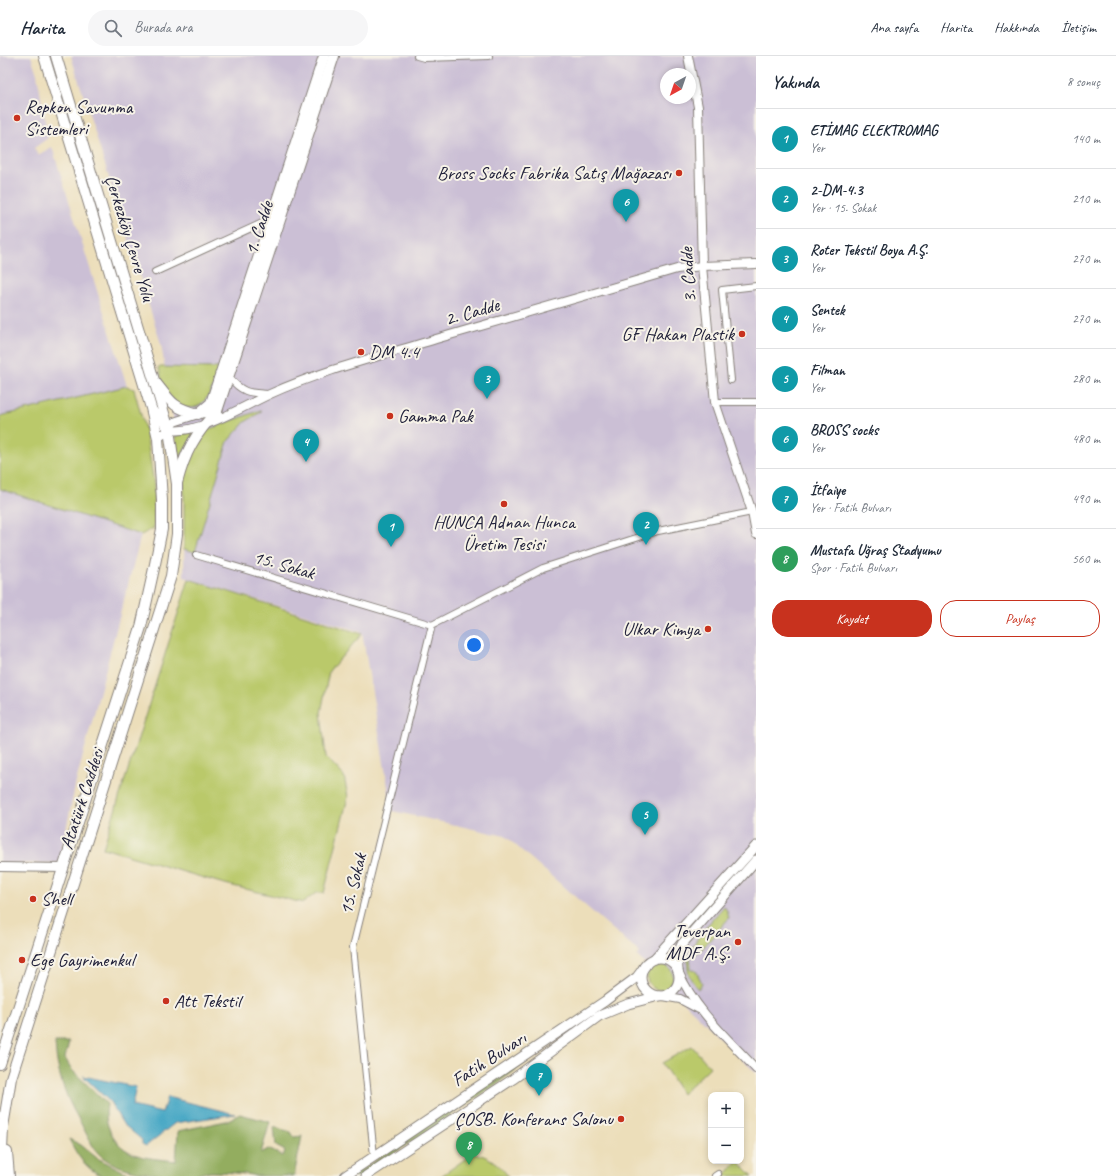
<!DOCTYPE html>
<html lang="tr">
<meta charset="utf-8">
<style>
body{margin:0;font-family:Caveat,sans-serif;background:#f6f6f7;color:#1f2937}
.controls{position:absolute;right:12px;bottom:12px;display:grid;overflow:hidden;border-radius:8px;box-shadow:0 2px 6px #0003}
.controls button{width:36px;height:36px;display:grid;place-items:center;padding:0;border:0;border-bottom:1px solid #e0e1e3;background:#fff;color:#1f2937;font:20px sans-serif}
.compass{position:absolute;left:660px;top:12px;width:36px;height:36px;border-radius:50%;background:#fff;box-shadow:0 2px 6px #0003;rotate:220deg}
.you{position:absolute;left:474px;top:589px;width:14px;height:14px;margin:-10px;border:3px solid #fff;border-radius:50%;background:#1a73e8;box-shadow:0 0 0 6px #1a73e833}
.badge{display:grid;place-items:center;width:26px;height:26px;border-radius:50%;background:#c8321e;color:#fff;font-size:13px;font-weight:700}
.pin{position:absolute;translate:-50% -33px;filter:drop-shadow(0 1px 2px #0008)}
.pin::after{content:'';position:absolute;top:21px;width:14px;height:12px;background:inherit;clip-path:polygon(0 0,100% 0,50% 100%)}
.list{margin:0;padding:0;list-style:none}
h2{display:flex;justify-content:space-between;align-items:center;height:52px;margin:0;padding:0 16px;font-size:17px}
h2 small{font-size:13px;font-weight:400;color:#747a83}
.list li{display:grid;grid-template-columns:26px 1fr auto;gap:12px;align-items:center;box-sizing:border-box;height:60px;padding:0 16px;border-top:1px solid #e0e1e3}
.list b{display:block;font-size:15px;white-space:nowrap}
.list p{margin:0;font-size:13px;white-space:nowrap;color:#747a83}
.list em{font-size:13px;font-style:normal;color:#747a83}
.actions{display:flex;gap:8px;padding:12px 16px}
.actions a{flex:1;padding:9px 0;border:1px solid #c8321e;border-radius:16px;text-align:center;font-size:14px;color:#c8321e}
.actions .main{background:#c8321e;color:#fff}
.icon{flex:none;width:22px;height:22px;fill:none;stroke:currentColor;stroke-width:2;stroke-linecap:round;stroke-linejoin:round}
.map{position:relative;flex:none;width:756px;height:1120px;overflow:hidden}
header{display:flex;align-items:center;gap:24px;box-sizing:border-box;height:56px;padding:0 20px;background:#fff;border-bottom:1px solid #e0e1e3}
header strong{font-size:19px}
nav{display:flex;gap:22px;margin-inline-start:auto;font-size:14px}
.search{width:280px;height:36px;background:#f6f6f7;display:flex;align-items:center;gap:10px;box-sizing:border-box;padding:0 14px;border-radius:22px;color:#747a83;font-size:15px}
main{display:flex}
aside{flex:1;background:#fff}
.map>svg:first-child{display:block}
.industrial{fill:#cbbfd5;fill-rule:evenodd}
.green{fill:#bac96b;stroke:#6e7653}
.forest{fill:#93ad5f;stroke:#5a684d}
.water{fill:#46a7c5;stroke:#346480}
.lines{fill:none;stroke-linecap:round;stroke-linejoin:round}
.minor-casing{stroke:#87807a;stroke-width:8}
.tertiary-casing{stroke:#87807a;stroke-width:10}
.secondary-casing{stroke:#87807a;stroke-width:11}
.primary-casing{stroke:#87807a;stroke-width:12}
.trunk-casing{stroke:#87807a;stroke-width:12}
.minor{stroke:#fff;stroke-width:6}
.tertiary{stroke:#fff;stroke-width:8}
.secondary{stroke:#fff;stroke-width:9}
.primary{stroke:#fff;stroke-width:10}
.trunk{stroke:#fff;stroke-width:10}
.poi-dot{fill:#c8321e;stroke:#f7f3e8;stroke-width:1.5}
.labels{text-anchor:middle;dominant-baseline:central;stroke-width:4;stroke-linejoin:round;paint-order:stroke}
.poi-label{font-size:19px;fill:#22223b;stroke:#f7f3e8;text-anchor:start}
.street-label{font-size:19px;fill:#22223b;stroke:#f7f3e8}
</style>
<header>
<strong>Harita</strong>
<div class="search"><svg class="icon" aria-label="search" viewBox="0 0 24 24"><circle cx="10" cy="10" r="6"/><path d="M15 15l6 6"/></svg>Burada ara</div>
<nav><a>Ana sayfa</a><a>Harita</a><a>Hakkında</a><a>İletişim</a></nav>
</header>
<main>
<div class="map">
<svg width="756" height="1120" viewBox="0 0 756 1120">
<rect width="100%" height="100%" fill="#f7f3e8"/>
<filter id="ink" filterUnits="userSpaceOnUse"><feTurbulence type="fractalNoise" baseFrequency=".025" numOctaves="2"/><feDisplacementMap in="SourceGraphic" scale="8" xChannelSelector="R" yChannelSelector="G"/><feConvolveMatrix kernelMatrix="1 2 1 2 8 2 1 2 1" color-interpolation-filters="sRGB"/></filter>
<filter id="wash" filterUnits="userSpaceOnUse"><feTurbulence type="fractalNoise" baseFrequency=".012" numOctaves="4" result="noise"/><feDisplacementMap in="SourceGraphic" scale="16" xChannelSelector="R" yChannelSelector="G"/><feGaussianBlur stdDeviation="0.9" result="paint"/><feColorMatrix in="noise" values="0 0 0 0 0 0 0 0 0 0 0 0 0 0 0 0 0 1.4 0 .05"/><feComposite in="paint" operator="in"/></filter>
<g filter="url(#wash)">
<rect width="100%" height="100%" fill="#ecdeba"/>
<g class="industrial">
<polygon points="0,0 31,0 37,18 48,82 34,92 38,99 52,91 127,330 0,360"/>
<path d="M71,0H756V1017L637,900L640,897L505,780L392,755L362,576L184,521L185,435L161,288ZM666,18H690V42H666Z"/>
<polygon points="0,433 141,479 76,726 59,807 0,808"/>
</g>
<g class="green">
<path d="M158,311L220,312C215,324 211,340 201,348C188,358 172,347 166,334C162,328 161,318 158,311Z"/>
<polygon points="127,330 134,333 146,377 154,428 154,472 141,479 0,433 0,360"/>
<polygon points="261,354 261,356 245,366 228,385 195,496 184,493 184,412 201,376"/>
<polygon points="197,373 179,404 175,380"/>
<polygon points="189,523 362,578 329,615 321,657 326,701 344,720 348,741 324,837 316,837 303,847 221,827 103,792"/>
<path d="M724,850L727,855L729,862L700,895L690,901L691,913L696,915L702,927L698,933C670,904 706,872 724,850Z"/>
<circle cx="660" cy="921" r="13"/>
<polygon points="692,990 710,1011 682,1038 662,1007"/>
<path d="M476,1098C489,1100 500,1109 508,1120H441L471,1099Z"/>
<polygon points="738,1105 753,1120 724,1120"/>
</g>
<g class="forest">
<path d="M55,986H69L65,1002L72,1014L107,1048C105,1060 106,1069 113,1080C126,1103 152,1102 176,1105L178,1075L226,1065L240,1058L270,1066L261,1097L268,1093L283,1100L285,1095L276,1090L274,1071L291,1076L294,1081L302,1080L294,1120C282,1120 268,1120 257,1120C243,1117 227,1116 212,1116C203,1116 197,1119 188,1120C162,1120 115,1117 97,1096C90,1087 85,1074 79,1064C65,1040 56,1015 55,986Z"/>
<polygon points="529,1001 530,1003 495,1029 360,1120 353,1120 485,1028"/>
<path d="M69,1083L81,1089L97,1102L133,1120H103C85,1113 77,1099 69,1083Z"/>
</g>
<polygon class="water" points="83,1020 136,1031 132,1050 162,1057 167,1041 235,1058 175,1067 146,1090 142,1088 142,1084 123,1068 110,1046"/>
</g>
<g filter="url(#ink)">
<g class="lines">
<defs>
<g id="minor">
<polyline points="417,0 424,2 489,0"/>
<polyline points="155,216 271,163"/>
<path d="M228,320C242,337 248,337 269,338"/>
<polyline points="731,324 722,234 756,230"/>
<polyline points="715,346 756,346"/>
<polyline points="196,499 432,569"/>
<polyline points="374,1100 353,891 432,569 543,512 658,475 752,456"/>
<polyline points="715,1120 718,1118"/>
</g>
<g id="tertiary">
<polyline points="688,0 698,51 702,210 715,346 752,456 756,478"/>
<path d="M152,353L169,374C197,379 244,350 270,338C323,314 381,300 436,283C517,260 597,236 677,213L702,210L756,208"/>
<polyline points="158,382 169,374 174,366 198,358 218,355"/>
<polyline points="0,811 63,812"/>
<path d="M678,915C695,954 727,982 756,1013"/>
<polyline points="663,940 680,943 699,953"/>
</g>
<g id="secondary">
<circle cx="660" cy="921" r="19"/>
<polyline points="654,903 756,790"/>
<polyline points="678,915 677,899 682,888 756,804"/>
<polyline points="345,1120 605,945 637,921 646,909"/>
<polyline points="366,1120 513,1023 599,960 628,948 659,940"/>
</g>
<g id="primary">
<path d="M156,327C171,346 173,352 198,358L211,347L324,0"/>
<path d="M177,427C185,396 195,378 217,355L334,0"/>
</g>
<g id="trunk">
<polyline points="0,1008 141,571 155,508 162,473 162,444 158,382 151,352 44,0"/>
<polyline points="7,1096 9,1120"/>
<polyline points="1,1120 3,1071 11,1022 171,520 177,478 177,428 169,374 56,0"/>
</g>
</defs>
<use href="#minor" class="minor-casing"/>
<use href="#tertiary" class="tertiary-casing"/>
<use href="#secondary" class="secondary-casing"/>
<use href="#primary" class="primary-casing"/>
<use href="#trunk" class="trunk-casing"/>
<use href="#minor" class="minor"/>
<use href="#tertiary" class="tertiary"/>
<use href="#secondary" class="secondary"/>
<use href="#primary" class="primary"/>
<use href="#trunk" class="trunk"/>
</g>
</g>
<g class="poi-dot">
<circle cx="17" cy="62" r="4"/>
<circle cx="679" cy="117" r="4"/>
<circle cx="742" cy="278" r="4"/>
<circle cx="361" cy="296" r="4"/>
<circle cx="390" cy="360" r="4"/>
<circle cx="504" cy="448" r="4"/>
<circle cx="708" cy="573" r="4"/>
<circle cx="33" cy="843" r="4"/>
<circle cx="738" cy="886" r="4"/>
<circle cx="22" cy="904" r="4"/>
<circle cx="166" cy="945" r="4"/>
<circle cx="621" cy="1063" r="4"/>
</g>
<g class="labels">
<g class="poi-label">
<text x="25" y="51">Repkon Savunma<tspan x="25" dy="22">Sistemleri</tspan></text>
<text x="671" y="117" text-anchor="end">Bross Socks Fabrika Satış Mağazası</text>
<text x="734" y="278" text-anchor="end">GF Hakan Plastik</text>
<text x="369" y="296">DM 4.4</text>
<text x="398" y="360">Gamma Pak</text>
<text x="504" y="466" text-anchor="middle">HUNCA Adnan Hunca<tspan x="504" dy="22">Üretim Tesisi</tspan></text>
<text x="700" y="573" text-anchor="end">Ulkar Kimya</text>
<text x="41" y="843">Shell</text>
<text x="730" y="875" text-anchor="end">Teverpan<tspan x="730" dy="22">MDF A.Ş.</tspan></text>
<text x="30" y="904">Ege Gayrimenkul</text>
<text x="174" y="945">Att Tekstil</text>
<text x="613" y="1063" text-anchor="end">ÇOSB. Konferans Salonu</text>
</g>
<g class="street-label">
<text transform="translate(259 172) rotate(-72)">1. Cadde</text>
<text transform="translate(130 182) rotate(73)">Çerkezköy Çevre Yolu</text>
<text transform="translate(688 219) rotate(-94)">3. Cadde</text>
<text transform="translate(472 256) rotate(-16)">2. Cadde</text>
<text transform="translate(284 509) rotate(16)">15. Sokak</text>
<text transform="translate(82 743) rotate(-72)">Atatürk Caddesi</text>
<text transform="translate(353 828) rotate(-76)">15. Sokak</text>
<text transform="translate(489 1003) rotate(-33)">Fatih Bulvarı</text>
</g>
</g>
</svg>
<div class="controls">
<button>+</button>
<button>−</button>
</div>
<svg class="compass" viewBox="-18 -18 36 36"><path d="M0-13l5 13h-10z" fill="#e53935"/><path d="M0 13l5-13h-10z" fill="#747a83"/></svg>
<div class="you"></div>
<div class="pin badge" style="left:391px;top:491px;background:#0f9aa8">1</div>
<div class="pin badge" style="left:646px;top:489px;background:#0f9aa8">2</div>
<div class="pin badge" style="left:487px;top:343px;background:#0f9aa8">3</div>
<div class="pin badge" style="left:306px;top:406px;background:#0f9aa8">4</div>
<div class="pin badge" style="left:645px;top:779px;background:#0f9aa8">5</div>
<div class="pin badge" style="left:626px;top:166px;background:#0f9aa8">6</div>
<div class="pin badge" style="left:539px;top:1040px;background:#0f9aa8">7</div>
<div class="pin badge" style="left:469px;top:1109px;background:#2e9e5b">8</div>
</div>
<aside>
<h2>Yakında<small>8 sonuç</small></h2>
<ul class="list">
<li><span class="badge" style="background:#0f9aa8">1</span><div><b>ETİMAG ELEKTROMAG</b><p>Yer</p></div><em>140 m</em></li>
<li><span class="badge" style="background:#0f9aa8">2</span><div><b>2-DM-4.3</b><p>Yer · 15. Sokak</p></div><em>210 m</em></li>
<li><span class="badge" style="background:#0f9aa8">3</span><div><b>Roter Tekstil Boya A.Ş.</b><p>Yer</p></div><em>270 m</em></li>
<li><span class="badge" style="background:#0f9aa8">4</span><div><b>Sentek</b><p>Yer</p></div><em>270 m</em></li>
<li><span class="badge" style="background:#0f9aa8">5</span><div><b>Filman</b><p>Yer</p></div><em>280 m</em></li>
<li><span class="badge" style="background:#0f9aa8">6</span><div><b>BROSS socks</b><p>Yer</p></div><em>480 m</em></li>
<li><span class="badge" style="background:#0f9aa8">7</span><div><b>İtfaiye</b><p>Yer · Fatih Bulvarı</p></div><em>490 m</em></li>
<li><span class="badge" style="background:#2e9e5b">8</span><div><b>Mustafa Uğraş Stadyumu</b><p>Spor · Fatih Bulvarı</p></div><em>560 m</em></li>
</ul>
<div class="actions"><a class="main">Kaydet</a><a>Paylaş</a></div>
</aside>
</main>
